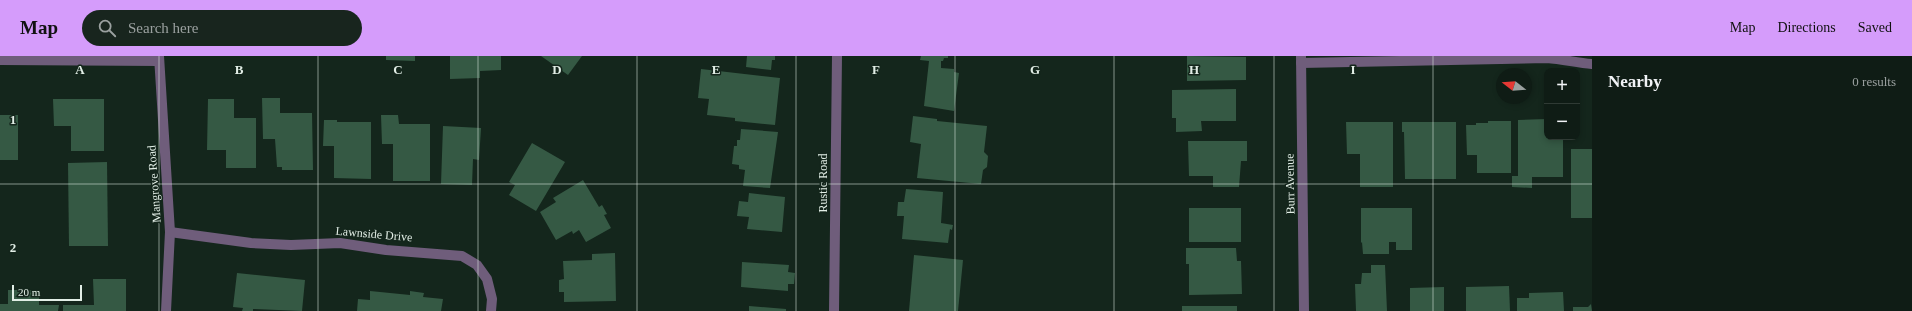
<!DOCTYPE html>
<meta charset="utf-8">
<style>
body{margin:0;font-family:"Times New Roman",serif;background:#18251e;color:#f1f3f6}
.controls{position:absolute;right:12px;top:12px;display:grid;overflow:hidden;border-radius:8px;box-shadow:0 2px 6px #0003}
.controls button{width:36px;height:36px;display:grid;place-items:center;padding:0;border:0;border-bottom:1px solid #2f3a34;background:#0f1c15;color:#f1f3f6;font:20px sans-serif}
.compass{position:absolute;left:1496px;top:12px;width:36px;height:36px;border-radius:50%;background:#0f1c15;box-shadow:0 2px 6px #0003;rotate:287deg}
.scale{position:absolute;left:12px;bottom:10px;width:70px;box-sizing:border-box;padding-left:4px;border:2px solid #e2eee6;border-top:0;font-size:11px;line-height:14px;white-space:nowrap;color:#e2eee6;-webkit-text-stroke:3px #14261c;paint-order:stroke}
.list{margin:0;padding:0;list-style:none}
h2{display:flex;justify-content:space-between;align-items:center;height:52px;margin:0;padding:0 16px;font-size:17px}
h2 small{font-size:13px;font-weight:400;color:#9ba1a0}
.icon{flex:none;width:22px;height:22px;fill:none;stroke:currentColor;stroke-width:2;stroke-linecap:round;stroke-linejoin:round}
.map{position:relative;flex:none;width:1592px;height:255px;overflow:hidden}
header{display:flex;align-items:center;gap:24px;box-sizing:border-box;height:56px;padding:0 20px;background:#d59cfb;color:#111}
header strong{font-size:19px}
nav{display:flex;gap:22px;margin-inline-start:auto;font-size:14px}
.search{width:280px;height:36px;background:#18251e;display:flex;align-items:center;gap:10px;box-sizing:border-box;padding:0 14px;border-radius:22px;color:#9ba1a0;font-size:15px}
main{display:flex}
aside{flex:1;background:#0f1c15}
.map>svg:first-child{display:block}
.building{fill:#355944}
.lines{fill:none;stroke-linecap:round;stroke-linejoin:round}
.minor{stroke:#6f5d7b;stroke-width:10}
.grid{fill:none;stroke:#e2eee6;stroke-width:1;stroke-opacity:0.55}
.labels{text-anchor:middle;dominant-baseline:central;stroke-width:3;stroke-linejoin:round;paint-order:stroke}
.street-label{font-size:12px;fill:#e2eee6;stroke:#14261c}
.grid-label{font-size:13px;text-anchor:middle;font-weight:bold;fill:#e2eee6;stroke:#14261c;stroke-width:3;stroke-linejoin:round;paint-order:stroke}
</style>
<header>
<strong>Map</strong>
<div class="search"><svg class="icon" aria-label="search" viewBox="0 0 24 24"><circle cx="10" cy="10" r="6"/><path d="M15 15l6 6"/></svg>Search here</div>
<nav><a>Map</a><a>Directions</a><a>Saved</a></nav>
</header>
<main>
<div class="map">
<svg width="1592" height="255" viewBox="0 0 1592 255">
<rect width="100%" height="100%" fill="#14261c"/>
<g class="building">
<polygon points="386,0 415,0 415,5 386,4"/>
<polygon points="450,0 501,0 501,14 480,15 480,22 450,23"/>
<polygon points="541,0 582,0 568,19"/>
<polygon points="747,0 775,0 775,4 772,4 771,14 746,11"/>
<polygon points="921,0 948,0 948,2 944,2 943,5 941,5 941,12 954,13 954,16 959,17 954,55 924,50 929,5 920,4"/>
<polygon points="1187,0 1246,1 1246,24 1187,25"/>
<polygon points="701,13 780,22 775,69 735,65 735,62 707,59 709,43 698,42"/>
<polygon points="1236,33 1236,65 1201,65 1202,75 1176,76 1176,62 1172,62 1172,34"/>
<polygon points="262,42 280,42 280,57 312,57 313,114 282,114 282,111 277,111 275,83 263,83"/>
<polygon points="53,43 104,43 104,95 71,95 71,70 54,70"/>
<polygon points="208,43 234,43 234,62 256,62 256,112 226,112 226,94 207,94"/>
<rect x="0" y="59" width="18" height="45"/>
<polygon points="381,59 398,59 399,68 430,68 430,125 393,125 393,88 382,88"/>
<polygon points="913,60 937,63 937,65 987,70 984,96 988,100 987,111 983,114 981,128 917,122 921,88 910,86"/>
<polygon points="1547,63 1547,81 1563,81 1563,121 1532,121 1532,132 1512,131 1512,120 1518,120 1518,64"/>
<polygon points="324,64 337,64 337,66 371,66 371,123 334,122 334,90 323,90"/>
<polygon points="1488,65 1511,65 1511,117 1477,117 1477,99 1467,99 1466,69 1476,69 1476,67 1488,67"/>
<polygon points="1346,66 1393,66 1393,131 1360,131 1360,98 1347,98"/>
<polygon points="1402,66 1456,66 1456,123 1405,123 1404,76 1402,76"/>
<polygon points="443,70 481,72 479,104 473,103 472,129 441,128"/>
<polygon points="741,73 778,76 770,132 743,130 745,114 739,113 739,109 732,108 734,90 737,90 737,84 740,84"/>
<polygon points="1188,85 1247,85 1247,105 1241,105 1239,131 1213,131 1213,120 1189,120"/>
<polygon points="532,87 565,106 536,155 509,139 515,129 509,126"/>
<rect x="1571" y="93" width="21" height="69"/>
<polygon points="107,106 108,190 69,190 68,107"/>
<polygon points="583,124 599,151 602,149 607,158 604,159 611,172 586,186 579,174 573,178 572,175 556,184 540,156 556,146 553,142"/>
<polygon points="906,133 943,136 941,167 953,169 952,174 950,173 948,187 902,183 904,160 897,160 898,146 904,146"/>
<polygon points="749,137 785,141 782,176 747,173 749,161 737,160 739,145 748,146"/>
<rect x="1189" y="152" width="52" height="34"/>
<polygon points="1361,152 1412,152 1412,194 1396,194 1396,186 1389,186 1389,198 1363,198 1362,186 1361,187"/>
<polygon points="1186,192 1236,192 1237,205 1241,205 1242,238 1189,239 1189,208 1186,208"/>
<polygon points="615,197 616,245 564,246 564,236 559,236 559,224 564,223 563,205 592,204 592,198"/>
<polygon points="914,199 963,204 958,255 909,255"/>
<polygon points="742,206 789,209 788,216 795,217 794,228 788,228 788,235 741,231"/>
<polygon points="1371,209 1385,209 1387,255 1356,255 1355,228 1361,228 1362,217 1371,217"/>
<polygon points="237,217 305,224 302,255 253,253 253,255 242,255 243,252 233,251"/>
<polygon points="93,223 126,223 126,255 63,255 63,249 94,249"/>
<polygon points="1509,230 1510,255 1466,255 1466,231"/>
<polygon points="1444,231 1444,255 1410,255 1410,232"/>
<polygon points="8,234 39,234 39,249 59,249 58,255 0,255 0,248 8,248"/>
<polygon points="370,235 410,239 410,235 424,237 423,241 443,243 441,255 357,255 358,243 370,244"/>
<polygon points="1563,236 1564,255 1517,255 1517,242 1529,242 1529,237"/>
<polygon points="1591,248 1592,255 1573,255 1573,251 1588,251"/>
<polygon points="749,250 786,253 786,255 749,255"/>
<rect x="1182" y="250" width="55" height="5"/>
</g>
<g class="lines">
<g class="minor">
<polyline points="159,0 170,176 166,255"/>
<polyline points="1301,0 1304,255"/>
<polyline points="0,4 159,5"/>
<path d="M1301,7L1547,2C1563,3 1577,7 1592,8"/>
<polyline points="170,176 251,187 291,189 340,187 386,194 462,200 477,209 487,223 492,243 491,255"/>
<polyline points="834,255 837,0"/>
</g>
</g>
<path class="grid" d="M159,0V255M318,0V255M478,0V255M637,0V255M796,0V255M955,0V255M1114,0V255M1274,0V255M1433,0V255M0,128H1592"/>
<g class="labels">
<g class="street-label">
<text transform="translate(823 127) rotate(-90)">Rustic Road</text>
<text transform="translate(154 128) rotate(-94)">Mangrove Road</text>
<text transform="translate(1290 128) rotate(-91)">Burr Avenue</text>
<text transform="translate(374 178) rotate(5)">Lawnside Drive</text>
</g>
</g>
<g class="grid-label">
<text x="80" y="18">A</text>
<text x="239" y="18">B</text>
<text x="398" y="18">C</text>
<text x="557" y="18">D</text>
<text x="716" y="18">E</text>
<text x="876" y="18">F</text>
<text x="1035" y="18">G</text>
<text x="1194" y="18">H</text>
<text x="1353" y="18">I</text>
<text x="13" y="68">1</text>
<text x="13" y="196">2</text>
</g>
</svg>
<div class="controls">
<button>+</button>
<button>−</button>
</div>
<svg class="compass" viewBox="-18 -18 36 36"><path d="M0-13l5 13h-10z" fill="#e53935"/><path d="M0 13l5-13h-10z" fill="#9ba1a0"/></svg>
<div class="scale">20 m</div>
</div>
<aside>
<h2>Nearby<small>0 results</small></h2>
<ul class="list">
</ul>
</aside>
</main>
